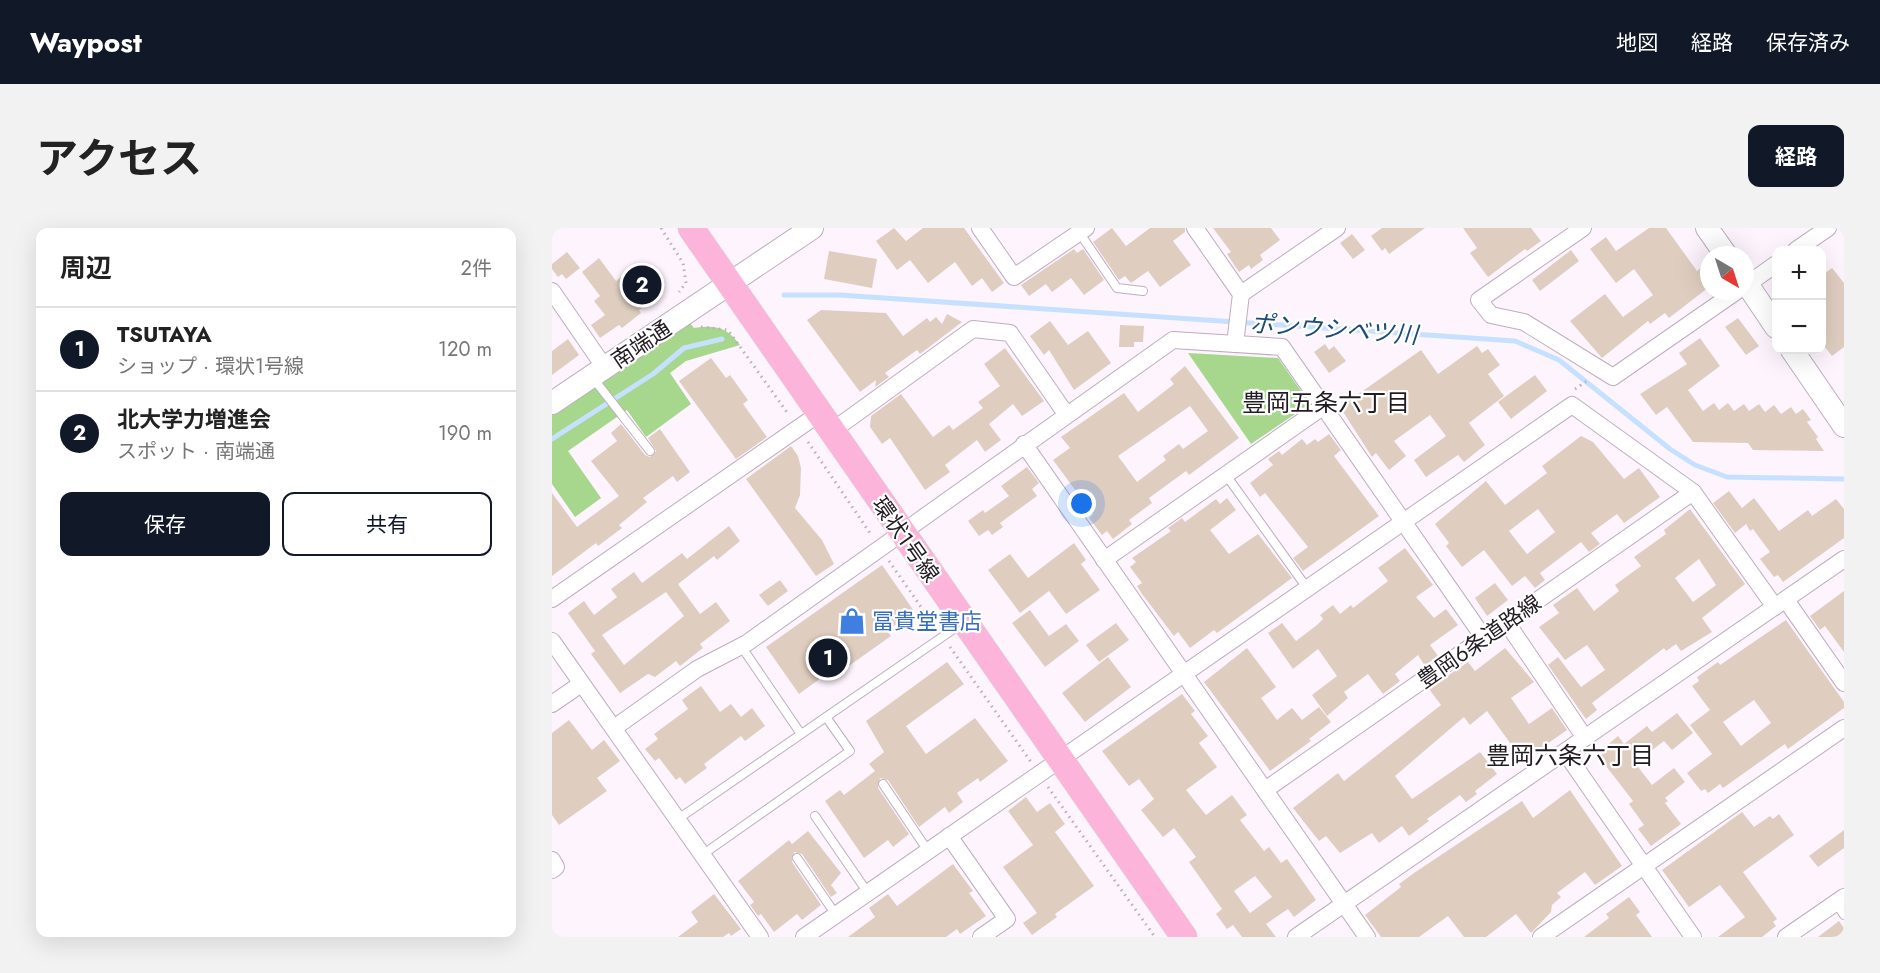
<!DOCTYPE html>
<html lang="ja">
<meta charset="utf-8">
<style>
body{margin:0;font-family:Jost,"Noto Sans JP",sans-serif;background:#f2f2f2;color:#222}
.controls{position:absolute;right:18px;top:18px;display:grid;overflow:hidden;border-radius:12px;box-shadow:0 6px 24px #0002}
.controls button{width:54px;height:54px;display:grid;place-items:center;padding:0;border:0;border-bottom:2px solid #e0e0e0;background:#fff;color:#222;font:30px sans-serif}
.compass{position:absolute;left:1148px;top:18px;width:54px;height:54px;border-radius:50%;background:#fff;box-shadow:0 6px 24px #0002;rotate:141deg}
.you{position:absolute;left:530px;top:276px;width:21px;height:21px;margin:-15px;border:4px solid #fff;border-radius:50%;background:#1a73e8;box-shadow:0 0 0 9px #1a73e833}
.badge{display:grid;place-items:center;width:39px;height:39px;border-radius:50%;background:#111827;color:#fff;font-size:20px;font-weight:700}
.pin{position:absolute;translate:-50% -50%;border:3px solid #fff;box-shadow:0 2px 6px #0006}
.list{margin:0;padding:0;list-style:none}
h2{display:flex;justify-content:space-between;align-items:center;height:78px;margin:0;padding:0 24px;font-size:26px}
h2 small{font-size:20px;font-weight:400;color:#767676}
.list li{display:grid;grid-template-columns:39px 1fr auto;gap:18px;align-items:center;box-sizing:border-box;height:84px;padding:0 24px;border-top:2px solid #e0e0e0}
.list b{display:block;font-size:22px;white-space:nowrap}
.list p{margin:0;font-size:20px;white-space:nowrap;color:#767676}
.list em{font-size:20px;font-style:normal;color:#767676}
.actions{display:flex;gap:12px;padding:18px 24px}
.actions a{flex:1;padding:14px 0;border:2px solid #111827;border-radius:12px;text-align:center;font-size:21px;color:#111827}
.actions .main{background:#111827;color:#fff}
.map{position:relative;flex:none;width:1292px;height:709px;overflow:hidden;border-radius:12px}
header{display:flex;align-items:center;gap:36px;box-sizing:border-box;height:84px;padding:0 30px;background:#111827;color:#fff}
header strong{font-size:28px}
nav{display:flex;gap:33px;margin-inline-start:auto;font-size:21px}
.intro{display:flex;align-items:center;justify-content:space-between;box-sizing:border-box;height:144px;padding:0 36px}
h1{margin:0;font-size:42px}
.button{padding:15px 27px;border-radius:12px;background:#111827;color:#fff;font-size:21px;font-weight:700}
main{display:flex;gap:36px;padding:0 36px}
aside{flex:1;background:#fff;border-radius:12px;box-shadow:0 6px 24px #0002}
.map>svg:first-child{display:block}
.green{fill:#a6d78d}
.lines{fill:none;stroke-linecap:round;stroke-linejoin:round}
.stream{stroke:#c6e1ff;stroke-width:5}
.building{fill:#dfcec0;fill-rule:evenodd}
.lane-casing{stroke:#bdaebe;stroke-width:10}
.street-casing{stroke:#bdaebe;stroke-width:18}
.secondary-casing{stroke:#bdaebe;stroke-width:24}
.primary-casing{stroke:#d7d6d7;stroke-width:27}
.path{stroke:#b8b0b9;stroke-width:3;stroke-dasharray:1.5 4.5;stroke-linecap:butt}
.lane{stroke:#fff;stroke-width:8}
.street{stroke:#fff;stroke-width:16}
.secondary{stroke:#fff;stroke-width:22}
.primary{stroke:#fdb4da;stroke-width:26}
.labels{text-anchor:middle;dominant-baseline:central;stroke-width:4.5;stroke-linejoin:round;paint-order:stroke}
.street-label{font-size:22px;fill:#221c22;stroke:#fff}
.shop-label{font-size:22px;fill:#366cbe;stroke:#fff;text-anchor:start}
.water-label{font-size:24px;font-style:italic;fill:#1c4a79;stroke:#fff}
.neighbourhood-label{font-size:24px;fill:#221c22;stroke:#fff}
</style>
<header>
<strong>Waypost</strong>
<nav><a>地図</a><a>経路</a><a>保存済み</a></nav>
</header>
<div class="intro"><h1>アクセス</h1><a class="button">経路</a></div>
<main>
<aside>
<h2>周辺<small>2件</small></h2>
<ul class="list">
<li><span class="badge">1</span><div><b>TSUTAYA</b><p>ショップ · 環状1号線</p></div><em>120 m</em></li>
<li><span class="badge">2</span><div><b>北大学力増進会</b><p>スポット · 南端通</p></div><em>190 m</em></li>
</ul>
<div class="actions"><a class="main">保存</a><a>共有</a></div>
</aside>
<div class="map">
<svg width="1292" height="709" viewBox="0 0 1292 709">
<rect width="100%" height="100%" fill="#fdf4fe"/>
<g class="green">
<path d="M132,87L142,100C165,97 174,99 188,117L134,133L118,145L139,176L94,209L75,182L16,223L49,270L23,289L0,256V175Z"/>
<polygon points="636,125 726,130 758,176 699,216"/>
</g>
<g class="lines">
<g class="stream">
<polyline points="232,67 288,67 963,113 1007,132 1118,221 1143,237 1175,249 1292,251"/>
<polyline points="0,211 101,146 132,120 170,111"/>
</g>
</g>
<g class="building">
<polygon points="342,0 354,13 371,0 412,0 452,55 440,64 430,50 420,58 403,34 376,55 358,32 345,42 324,13"/>
<polygon points="560,0 574,18 598,0 633,0 633,4 621,13 639,37 608,59 596,43 579,55 573,48 567,52 541,14"/>
<polygon points="661,0 719,0 728,12 708,27 711,32 699,41 697,37 687,44 675,26 679,24"/>
<polygon points="830,0 873,0 837,26 833,20 830,23 819,8"/>
<polygon points="911,0 979,0 989,13 975,23 973,21 936,49 918,25 925,20"/>
<polygon points="1097,0 1114,0 1145,43 1151,38 1157,47 1157,59 1117,90 1113,85 1098,96 1096,93 1050,130 1018,93 1053,66 1071,89 1101,67 1082,41 1064,55 1038,21 1054,9 1064,23"/>
<polygon points="800,6 813,22 801,31 788,15"/>
<polygon points="522,21 525,25 531,21 552,52 532,67 519,50 500,64 494,56 477,68 469,57"/>
<polygon points="1019,22 1027,33 988,63 980,52"/>
<polygon points="277,23 325,31 320,60 272,51"/>
<polygon points="15,24 28,40 14,51 10,46 6,49 0,41 0,36"/>
<polygon points="47,30 64,53 86,36 109,66 87,82 89,85 70,100 67,97 48,110 39,97 53,87 42,73 48,68 30,44"/>
<polygon points="1280,40 1292,55 1292,119 1280,128 1269,114 1269,48"/>
<polygon points="269,82 334,85 351,108 375,90 378,94 384,89 390,96 395,86 410,94 368,126 365,122 333,145 337,149 323,159 324,152 308,164 255,92"/>
<polygon points="1186,90 1207,118 1194,127 1173,99"/>
<polygon points="498,93 516,117 536,103 559,135 522,162 497,122 492,127 478,108"/>
<polygon points="568,97 592,98 591,114 582,114 582,119 567,119"/>
<polygon points="1148,110 1168,138 1136,162 1151,183 1162,175 1167,182 1176,175 1182,183 1192,176 1197,183 1207,176 1213,184 1222,177 1229,186 1239,179 1244,186 1251,181 1259,192 1255,194 1266,209 1264,211 1272,223 1201,222 1196,215 1141,214 1115,179 1104,187 1088,166 1135,136 1127,125"/>
<polygon points="16,111 27,127 0,147 0,123"/>
<polygon points="773,116 777,122 782,118 794,133 777,145 762,124"/>
<polygon points="925,118 930,125 936,121 948,137 936,146 952,168 917,195 933,217 912,234 906,227 874,249 862,232 894,208 878,187 842,213 854,228 837,242 824,225 820,229 788,179 869,122 886,146"/>
<polygon points="453,120 492,173 470,188 461,176 437,196 449,212 433,224 425,212 393,237 398,244 373,262 338,210 330,216 318,199 319,188 349,166 381,209 397,197 401,202 431,180 426,174 448,158 432,136"/>
<polygon points="159,130 174,150 178,147 196,172 191,176 215,209 184,231 127,153"/>
<path d="M633,138L687,210L637,247L634,243L597,270L600,275L577,292L580,296L561,311L555,303L550,307L537,290L541,286L501,232L518,220L509,209L572,165L586,184L622,156L618,151ZM638,178L656,203L631,221L627,216L611,228L614,232L585,254L566,228Z"/>
<polygon points="983,147 995,163 959,191 946,174"/>
<polygon points="69,196 93,227 98,229 104,223 96,210 108,201 138,244 125,254 121,248 91,270 95,274 67,297 70,300 46,318 44,315 0,348 0,265 25,299 67,268 39,233 65,213 59,205"/>
<polygon points="777,206 789,222 782,228 827,288 751,343 741,330 756,319 713,265 708,269 698,255 721,237 716,231 727,223 730,227 750,211 755,217 763,211 766,214"/>
<path d="M1029,208L1041,214L1072,251L1087,240L1108,269L1072,295L1065,286L1039,305L1048,316L1037,324L1029,314L988,345L993,352L983,360L973,348L960,358L932,322L910,339L894,318L897,315L883,296L934,253L953,277L995,245L990,238ZM986,281L1003,304L975,326L957,303Z"/>
<polygon points="239,218 246,228 249,240 248,267 243,280 270,312 282,336 264,348 194,251"/>
<polygon points="475,239 487,255 480,261 485,268 448,295 451,299 440,307 436,302 427,308 416,293 431,282 433,285 457,268 449,258"/>
<polygon points="1177,263 1190,280 1202,270 1227,303 1256,282 1260,288 1284,271 1292,281 1292,310 1231,354 1226,347 1222,349 1208,331 1218,324 1201,301 1198,303 1194,296 1183,305 1161,275"/>
<polygon points="675,270 684,282 658,302 677,326 706,306 740,350 665,405 662,402 638,420 626,404 622,408 590,366 585,358 590,355 578,339 584,334 580,330 619,303 616,300 630,290 633,294 664,271 668,276"/>
<path d="M1138,281L1193,356L1150,390L1160,404L1129,423L1124,416L1114,423L1112,420L1040,475L1045,482L1034,491L996,437L1006,429L1029,459L1053,442L1035,417L1013,432L987,399L1007,385L1001,377L1025,360L1042,383L1067,363L1063,357L1089,338L1082,329L1114,306L1112,302ZM1147,331L1164,357L1141,374L1123,350Z"/>
<path d="M177,298L188,313L165,332L162,328L126,356L148,386L164,374L178,393L148,416L151,420L128,438L124,433L103,449L96,446L68,465L39,426L43,423L16,385L32,373L42,387L65,369L59,361L82,344L90,355L130,325L135,331ZM114,364L132,388L72,437L50,407Z"/>
<polygon points="522,315 534,332 529,336 548,362 514,386 497,363 468,385 436,342 458,326 476,350"/>
<polygon points="853,320 881,357 864,369 882,390 894,381 906,397 878,417 886,428 873,438 866,427 843,446 848,453 831,466 816,446 792,464 796,470 775,488 760,467 785,448 766,421 741,441 716,405 730,395 744,413 765,397 771,391 768,387 781,377 788,386 799,377 801,380 836,353 826,340"/>
<polygon points="330,337 362,383 335,403 339,408 277,452 273,447 247,466 214,419"/>
<polygon points="228,352 236,363 216,378 207,367"/>
<polygon points="943,355 956,372 935,388 923,370"/>
<polygon points="1292,363 1292,424 1273,398 1268,402 1258,388"/>
<polygon points="478,382 497,408 514,396 527,413 493,439 460,395"/>
<path d="M1234,392L1292,474V480L1236,521L1233,516L1171,560L1168,556L1156,565L1153,561L1149,563L1135,545L1160,526L1138,497L1158,482L1140,458L1147,453L1145,449L1166,434L1168,437ZM1202,472L1219,495L1189,518L1171,494Z"/>
<polygon points="564,395 577,412 547,434 534,417"/>
<polygon points="695,420 724,459 709,470 725,492 740,480 750,492 767,479 779,494 757,511 759,513 718,543 652,454"/>
<polygon points="953,420 982,454 959,470 977,496 1000,480 1015,502 971,533 935,483 918,497 912,489 843,548 860,571 928,524 945,546 923,563 925,566 914,574 908,567 875,591 877,593 857,608 850,598 827,615 820,605 788,625 774,608 767,613 741,580 786,545 792,553 889,477 877,461 885,455 916,434 923,443"/>
<polygon points="556,429 579,459 533,494 510,465"/>
<polygon points="395,434 412,456 354,498 374,526 423,490 456,533 428,554 426,550 405,565 411,574 397,585 393,579 367,599 336,552 328,550 326,560 357,606 341,619 336,612 312,630 273,573 288,562 292,567 323,543 317,536 332,524 314,493"/>
<polygon points="149,458 168,484 179,476 189,489 200,480 213,498 193,513 189,508 152,536 155,540 133,556 128,549 124,552 107,530 103,533 93,521 106,511 102,506 136,481 130,472"/>
<path d="M630,466L643,483L639,486L656,508L647,515L665,539L634,562L654,587L680,567L695,587L688,592L712,623L717,619L729,635L735,631L764,672L742,689L736,681L714,696L724,709H690L681,697L675,701L664,686L670,681L637,634L644,629L622,600L611,609L589,582L602,571L587,551L577,558L550,523ZM703,648L720,669L698,685L682,663Z"/>
<polygon points="1125,485 1141,505 1120,522 1112,513 1083,535 1100,557 1122,540 1133,554 1113,570 1116,573 1113,575 1129,596 1099,618 1086,601 1092,597 1077,576 1081,573 1047,529 1055,522 1053,519 1066,508 1072,516 1095,498 1100,504"/>
<polygon points="17,492 40,522 52,512 68,533 45,550 55,563 7,597 0,587 0,505"/>
<polygon points="1018,562 1070,638 1043,657 1033,644 1005,665 1009,669 1000,677 999,684 979,705 964,686 934,709 912,709 896,688 867,709 829,709 813,687 849,659 847,656 862,645 970,573 981,590"/>
<polygon points="474,569 485,584 498,575 513,596 503,604 542,658 503,686 505,689 480,707 471,695 485,685 451,639 481,617 456,583"/>
<polygon points="1190,584 1202,599 1218,588 1221,591 1227,586 1242,607 1191,644 1225,691 1221,694 1224,698 1210,709 1166,709 1193,689 1168,657 1137,679 1110,642"/>
<polygon points="1292,602 1292,620 1266,639 1257,628"/>
<polygon points="256,603 289,645 279,657 285,665 279,669 250,626 242,624 240,634 269,677 250,692 245,686 222,704 209,686 206,688 198,677 202,674 186,653 237,612 240,616"/>
<polygon points="401,636 421,663 417,665 434,688 408,706 405,701 394,709 296,709 323,689 317,680 336,666 345,678"/>
<polygon points="162,666 189,701 179,708 177,705 171,709 126,709 146,694 139,684"/>
<polygon points="1077,669 1088,684 1084,687 1100,709 1032,709 1057,690 1054,686"/>
<polygon points="1287,693 1292,700 1292,709 1266,709"/>
</g>
<g class="lines">
<defs>
<g id="lane">
<polyline points="527,4 565,60 591,63"/>
<polyline points="41,150 98,223"/>
<polyline points="674,247 755,360"/>
<polyline points="189,418 249,506"/>
<polyline points="331,556 376,623"/>
<polyline points="263,588 316,665"/>
<polyline points="126,591 409,396"/>
<polyline points="150,627 298,523 274,489"/>
<polyline points="245,630 284,687"/>
<polyline points="1284,675 1292,687"/>
</g>
<g id="street">
<polyline points="428,0 462,49 534,0"/>
<polyline points="643,0 689,66 683,116"/>
<polyline points="1031,0 927,72 939,87 972,94 1061,149 1185,63"/>
<polyline points="1244,22 1276,0"/>
<polyline points="1193,58 1224,36"/>
<polyline points="0,63 53,140"/>
<polyline points="689,66 785,0"/>
<polyline points="280,203 421,101 458,105 514,186"/>
<polyline points="472,216 815,709"/>
<polyline points="552,332 772,178"/>
<polyline points="0,371 268,185"/>
<polyline points="1234,372 1292,455"/>
<polyline points="955,395 1033,510"/>
<polyline points="0,413 208,709"/>
<polyline points="0,476 29,456"/>
<polyline points="62,500 145,441 195,415 621,112 730,119 932,410"/>
<polyline points="1013,524 1141,709"/>
<polyline points="713,562 1141,264"/>
<polyline points="397,608 455,691 429,709"/>
<polyline points="0,632 4,639 0,642"/>
<polyline points="252,709 1020,177 1141,264 1223,379"/>
<polyline points="744,709 1292,331"/>
<polyline points="989,709 1292,500"/>
<polyline points="1234,709 1292,669"/>
</g>
<g id="secondary">
<polyline points="1155,0 1174,27"/>
<polyline points="1193,53 1224,99"/>
<polyline points="1240,122 1292,198"/>
<polyline points="0,175 260,0"/>
</g>
<polyline id="primary" points="139,0 632,709"/>
</defs>
<use href="#lane" class="lane-casing"/>
<use href="#street" class="street-casing"/>
<use href="#secondary" class="secondary-casing"/>
<use href="#primary" class="primary-casing"/>
<g class="path">
<polyline points="109,0 131,35 134,55 127,64"/>
<polyline points="149,99 176,102 237,187"/>
<polyline points="1023,161 1035,153"/>
<polyline points="256,214 320,308"/>
<polyline points="337,333 383,399"/>
<polyline points="398,419 479,534"/>
<polyline points="496,559 603,709"/>
</g>
<use href="#lane" class="lane"/>
<use href="#street" class="street"/>
<use href="#secondary" class="secondary"/>
<use href="#primary" class="primary"/>
</g>
<defs>
<symbol id="shop-bare" viewBox="-9 -9 18 18"><path d="M-5-2.5h2.3a2.7 3.5 0 0 1 5.4 0H5L5.5 6h-11ZM-1.5-2.5h3a1.5 2.3 0 0 0-3 0Z" fill="#3f7fe0" stroke="#fff" stroke-width="2.5" paint-order="stroke"/></symbol>
</defs>
<g fill-rule="evenodd">
<use href="#shop-bare" x="281" y="374" width="38" height="38"/>
</g>
<g class="labels">
<g class="street-label">
<text transform="translate(89 116) rotate(-34)">南端通</text>
<text transform="translate(354 311) rotate(55)">環状1号線</text>
<text transform="translate(927 413) rotate(-35)">豊岡6条道路線</text>
</g>
<g class="shop-label">
<text x="320" y="393">冨貴堂書店</text>
</g>
<g class="water-label">
<text transform="translate(782 101) rotate(4)">ポンウシベツ川</text>
</g>
<g class="neighbourhood-label">
<text x="774" y="174">豊岡五条六丁目</text>
<text x="1018" y="527">豊岡六条六丁目</text>
</g>
</g>
</svg>
<div class="controls">
<button>+</button>
<button>−</button>
</div>
<svg class="compass" viewBox="-18 -18 36 36"><path d="M0-13l5 13h-10z" fill="#e53935"/><path d="M0 13l5-13h-10z" fill="#767676"/></svg>
<div class="you"></div>
<div class="pin badge" style="left:276px;top:430px">1</div>
<div class="pin badge" style="left:90px;top:57px">2</div>
</div>
</main>
